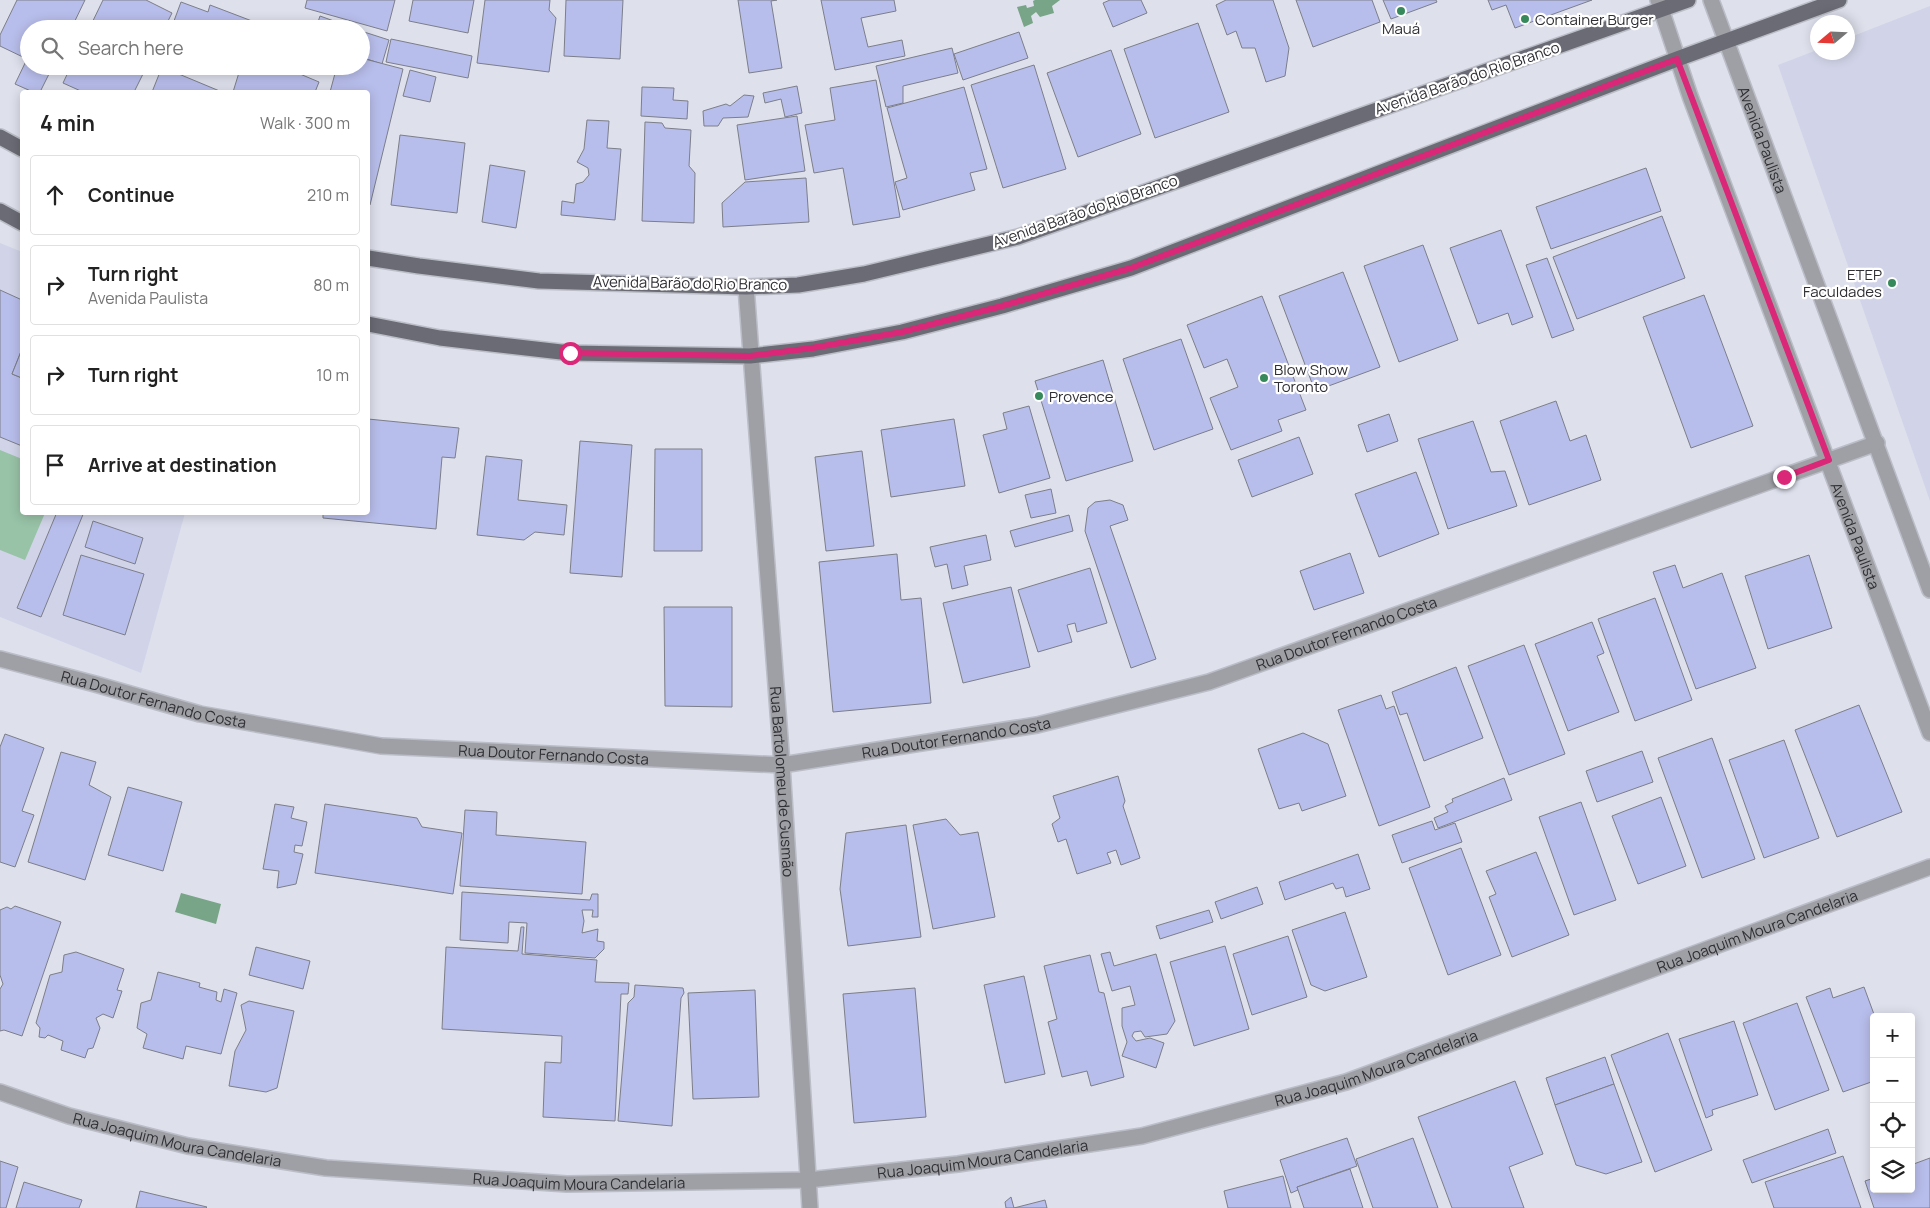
<!DOCTYPE html>
<meta charset="utf-8">
<style>
body{margin:0;font-family:Manrope,sans-serif;background:#f2f2f2;color:#222}
.controls{position:absolute;right:15px;bottom:15px;display:grid;overflow:hidden;border-radius:5px;box-shadow:0 2px 12px #0003}
.controls button{width:45px;height:45px;display:grid;place-items:center;padding:0;border:0;border-bottom:1px solid #e0e0e0;background:#fff;color:#222;font:25px sans-serif}
.compass{position:absolute;left:1810px;top:15px;width:45px;height:45px;border-radius:50%;background:#fff;box-shadow:0 2px 12px #0003;rotate:251deg}
.stop{position:absolute;width:15px;height:15px;margin:-11px;border:4px solid #db2777;border-radius:50%;background:#fff}
.stop.end{background:#db2777;border-color:#fff;box-shadow:0 1px 5px #0008}
.list{margin:0;padding:0;list-style:none}
h2{display:flex;justify-content:space-between;align-items:center;height:65px;margin:0;padding:0 20px;font-size:21px}
h2 small{font-size:16px;font-weight:400;color:#767676}
.list li{display:grid;grid-template-columns:32px 1fr auto;gap:15px;align-items:center;box-sizing:border-box;height:80px;margin:0 10px 10px;padding:0 10px;border:1px solid #e0e0e0;border-radius:5px}
.list b{display:block;font-size:19px;white-space:nowrap}
.list p{margin:0;font-size:16px;white-space:nowrap;color:#767676}
.list em{font-size:16px;font-style:normal;color:#767676}
.icon{flex:none;width:28px;height:28px;fill:none;stroke:currentColor;stroke-width:2;stroke-linecap:round;stroke-linejoin:round}
.map{position:relative;flex:none;width:1930px;height:1208px;overflow:hidden}
.search{position:absolute;background:#fff;box-shadow:0 2px 12px #0003;left:20px;top:20px;width:350px;height:55px;display:flex;align-items:center;gap:12px;box-sizing:border-box;padding:0 18px;border-radius:28px;color:#767676;font-size:19px}
.panel{position:absolute;background:#fff;box-shadow:0 2px 12px #0003;left:20px;top:90px;width:350px;height:425px;border-radius:5px}
.map>svg:first-child{display:block}
.built{fill:#d1d4e8}
.green{fill:#98c3a7}
.water{fill:#78a488}
.building{fill:#b8beeb;stroke:#7c7e89}
.lines{fill:none;stroke-linecap:round;stroke-linejoin:round}
.minor-casing{stroke:#bbbdc7;stroke-width:18}
.major-casing{stroke:#bbbdc7;stroke-width:18}
.minor{stroke:#9fa0a6;stroke-width:15}
.major{stroke:#6a6b74;stroke-width:15}
.route{stroke:#db2777;stroke-width:6}
.poi-dot{fill:#36895b;stroke:#fff;stroke-width:2}
.labels{text-anchor:middle;dominant-baseline:central;stroke-width:4.5;stroke-linejoin:round;paint-order:stroke}
.poi-label{font-size:15px;fill:#2f2f34;stroke:#fff;text-anchor:start}
.street-label{font-size:15px;fill:#2f2f34;stroke:#fff}
</style>
<div class="map">
<svg width="1930" height="1208" viewBox="0 0 1930 1208">
<rect width="100%" height="100%" fill="#dee0ec"/>
<g class="built">
<polygon points="1930,6 1930,501 1778,65 1817,50 1818,52 1848,52 1848,38"/>
<polygon points="0,243 22,252 22,512 185,513 141,673 0,617"/>
</g>
<polygon class="green" points="0,450 22,459 22,512 45,513 25,560 0,550"/>
<g class="water">
<polygon points="1035,0 1060,0 1052,6 1054,13 1040,17 1036,12 1031,16 1033,23 1024,27 1017,7 1026,5 1027,8 1034,6 1033,1"/>
<polygon points="181,893 221,904 216,924 175,912"/>
</g>
<g class="building">
<polygon points="17,0 85,0 71,29 29,29 29,66 53,66 40,92 33,92 15,84 27,59 0,46 0,35"/>
<polygon points="103,0 146,0 172,13 164,29 89,29"/>
<polygon points="307,0 395,0 387,31 305,8"/>
<polygon points="413,0 474,0 468,33 409,21"/>
<polygon points="485,0 550,0 549,10 556,18 549,72 477,63"/>
<polygon points="566,0 623,0 620,59 564,56"/>
<polygon points="738,0 777,0 771,1 782,68 749,73"/>
<polygon points="821,0 894,0 896,11 861,18 868,47 902,40 905,56 835,70"/>
<polygon points="1110,0 1141,0 1147,13 1113,27 1103,3"/>
<polygon points="1226,0 1273,0 1289,48 1285,76 1266,82 1255,48 1242,48 1236,31 1227,35 1216,5"/>
<polygon points="1296,0 1372,0 1380,22 1313,47"/>
<polygon points="1383,0 1436,0 1437,2 1391,19"/>
<polygon points="1488,0 1592,0 1515,28 1506,5 1492,10"/>
<polygon points="181,2 208,12 210,5 252,21 249,29 171,29"/>
<polygon points="320,16 356,29 319,29 316,28"/>
<polygon points="1198,23 1229,112 1155,138 1124,49"/>
<polygon points="361,31 389,40 382,64 361,57"/>
<polygon points="1019,32 1028,58 963,80 954,54"/>
<polygon points="391,39 472,56 468,78 386,62"/>
<polygon points="952,48 958,73 903,86 903,103 886,107 876,66"/>
<polygon points="1111,50 1141,134 1078,157 1047,73"/>
<polygon points="361,58 403,69 370,205 368,204 368,92 330,92 337,66 361,66"/>
<polygon points="1034,65 1066,169 1003,188 971,85"/>
<polygon points="71,66 147,66 134,92 83,92 63,83"/>
<polygon points="241,66 259,66 264,68 267,66 281,66 319,82 315,92 233,92"/>
<polygon points="162,67 222,92 152,92"/>
<polygon points="410,70 436,77 430,102 403,96"/>
<polygon points="876,80 900,217 853,225 843,168 814,173 805,125 835,120 830,88"/>
<polygon points="797,86 802,113 785,117 781,99 765,103 763,93"/>
<polygon points="642,87 674,88 673,100 688,101 687,119 641,116"/>
<polygon points="964,87 987,169 970,173 975,190 903,210 895,182 907,178 887,108"/>
<polygon points="744,95 754,96 748,117 723,118 718,126 704,126 703,111 726,104 730,106"/>
<polygon points="797,116 805,171 745,180 737,125"/>
<polygon points="587,120 609,121 607,148 621,149 615,220 561,215 562,201 574,203 576,184 583,182 589,175 588,168 577,162 584,149"/>
<polygon points="645,122 662,123 665,128 691,130 689,166 695,173 694,223 642,221"/>
<polygon points="400,135 465,143 457,213 391,205"/>
<polygon points="490,165 525,171 516,228 482,222"/>
<polygon points="1646,168 1661,211 1551,249 1536,207"/>
<polygon points="806,178 809,222 723,227 722,203 745,182"/>
<polygon points="1662,216 1685,278 1577,319 1553,257"/>
<polygon points="1501,230 1533,317 1512,325 1508,313 1478,324 1450,248"/>
<polygon points="1423,245 1458,340 1399,362 1364,266"/>
<polygon points="1547,258 1574,330 1552,338 1526,265"/>
<polygon points="1343,272 1380,367 1315,391 1279,296"/>
<polygon points="0,290 22,300 22,349 12,374 22,378 22,446 0,437"/>
<polygon points="1704,295 1753,426 1691,448 1643,317"/>
<polygon points="1262,296 1306,410 1278,420 1282,431 1231,450 1210,398 1238,387 1227,359 1204,368 1187,325"/>
<polygon points="1181,339 1213,429 1154,450 1123,359"/>
<polygon points="22,349 22,378 12,374"/>
<polygon points="1103,360 1133,461 1066,481 1035,381"/>
<polygon points="1556,401 1570,441 1586,435 1601,480 1529,505 1500,421"/>
<polygon points="1029,406 1050,478 999,493 983,435 1007,429 1003,413"/>
<polygon points="1389,414 1398,441 1367,452 1358,425"/>
<polygon points="368,419 459,428 455,458 442,457 436,529 323,518 323,512 368,512"/>
<polygon points="954,419 965,486 891,497 881,430"/>
<polygon points="1473,421 1491,472 1505,471 1517,506 1448,529 1418,439"/>
<polygon points="1299,437 1313,474 1252,497 1238,460"/>
<polygon points="580,441 632,445 622,577 570,573"/>
<polygon points="655,449 702,449 702,551 654,551"/>
<polygon points="862,451 874,546 826,551 815,457"/>
<polygon points="486,456 522,460 518,500 567,505 564,535 535,532 524,540 477,535"/>
<polygon points="1416,472 1439,534 1379,557 1355,494"/>
<polygon points="1051,489 1056,513 1031,518 1025,495"/>
<polygon points="1110,500 1123,505 1128,520 1110,526 1156,659 1131,668 1085,531 1088,508 1095,502"/>
<polygon points="57,512 84,512 41,617 17,608"/>
<polygon points="1069,515 1073,531 1015,547 1010,531"/>
<polygon points="93,521 143,538 135,564 85,547"/>
<polygon points="986,535 991,560 964,566 968,585 952,589 947,564 935,567 930,547"/>
<polygon points="1350,553 1364,593 1314,610 1300,571"/>
<polygon points="897,554 901,600 921,598 931,703 833,712 819,562"/>
<polygon points="81,555 144,574 125,635 63,615"/>
<polygon points="1809,555 1832,628 1768,649 1745,576"/>
<polygon points="1675,565 1683,588 1722,573 1756,668 1696,689 1653,572"/>
<polygon points="1090,568 1107,623 1077,632 1075,623 1067,625 1072,642 1038,652 1018,590"/>
<polygon points="1011,587 1030,667 963,683 943,603"/>
<polygon points="1655,598 1692,700 1635,721 1598,619"/>
<polygon points="664,607 732,607 732,707 665,706"/>
<polygon points="1592,622 1604,653 1597,656 1619,712 1568,731 1535,644"/>
<polygon points="1524,645 1565,754 1509,775 1468,666"/>
<polygon points="1456,667 1483,738 1424,761 1407,713 1400,715 1392,692"/>
<polygon points="1381,695 1386,709 1394,706 1430,807 1379,826 1338,710"/>
<polygon points="1859,705 1902,812 1837,837 1795,730"/>
<polygon points="1303,733 1328,744 1346,796 1302,811 1299,803 1279,809 1258,749"/>
<polygon points="5,734 44,748 22,811 34,815 15,867 0,862 0,747"/>
<polygon points="1712,738 1755,859 1702,878 1658,758"/>
<polygon points="1784,740 1819,838 1764,858 1729,760"/>
<polygon points="1642,751 1653,782 1597,802 1586,771"/>
<polygon points="61,752 96,762 89,785 111,797 85,880 28,862"/>
<polygon points="1118,776 1125,801 1123,806 1140,858 1121,865 1116,850 1107,853 1111,863 1077,874 1066,839 1058,842 1052,824 1060,818 1053,796"/>
<polygon points="1504,778 1512,800 1438,828 1434,818 1448,812 1445,806 1453,802 1452,799"/>
<polygon points="128,787 182,802 163,871 108,855"/>
<polygon points="1661,797 1686,866 1638,884 1612,816"/>
<polygon points="1581,802 1616,900 1574,915 1539,817"/>
<polygon points="275,804 294,807 291,818 307,822 302,846 295,845 294,852 303,854 296,884 277,888 279,871 263,869"/>
<polygon points="325,804 417,818 422,827 462,833 453,894 315,873"/>
<polygon points="465,810 497,812 496,835 586,842 582,894 460,886"/>
<polygon points="946,819 960,835 978,832 995,917 933,929 913,825"/>
<polygon points="1432,821 1435,830 1455,823 1462,842 1402,863 1392,835"/>
<polygon points="906,825 921,937 848,946 840,889 846,833"/>
<polygon points="1461,848 1501,955 1448,975 1409,868"/>
<polygon points="1536,852 1569,935 1512,957 1489,897 1496,894 1486,871"/>
<polygon points="1358,854 1370,889 1346,897 1343,887 1336,889 1333,883 1285,900 1279,882"/>
<polygon points="1257,887 1263,904 1221,919 1215,902"/>
<polygon points="462,892 590,900 592,894 598,894 598,917 592,917 593,910 582,910 584,921 582,933 598,929 597,941 604,942 604,949 595,958 525,953 527,923 509,922 508,943 460,940"/>
<polygon points="15,906 61,922 22,1036 4,1030 0,1031 0,989 3,984 0,975 0,910 7,907 11,909"/>
<polygon points="1209,910 1213,922 1160,939 1156,926"/>
<polygon points="1345,912 1367,977 1325,991 1311,985 1292,930"/>
<polygon points="521,927 524,927 522,954 597,960 595,982 629,983 628,994 621,994 615,1121 543,1117 545,1062 561,1063 562,1036 442,1029 446,947 518,951"/>
<polygon points="1288,936 1307,997 1252,1015 1233,954"/>
<polygon points="1225,946 1249,1029 1194,1046 1170,962"/>
<polygon points="256,947 310,961 303,989 249,975"/>
<polygon points="76,952 124,969 117,990 122,991 113,1018 103,1014 96,1018 100,1028 93,1048 88,1049 85,1058 61,1050 63,1041 48,1035 45,1038 39,1037 40,1028 36,1023 50,975 62,972 64,955"/>
<polygon points="1110,952 1114,966 1156,954 1175,1021 1167,1034 1145,1037 1141,1031 1134,1032 1132,1036 1136,1041 1150,1038 1164,1043 1156,1068 1122,1056 1127,1042 1122,1026 1122,1008 1135,1005 1130,986 1112,991 1101,954"/>
<polygon points="1090,955 1099,992 1104,993 1124,1077 1091,1086 1087,1071 1062,1077 1048,1022 1057,1019 1044,966"/>
<polygon points="158,972 200,983 199,987 217,992 216,1000 221,1002 224,989 237,993 221,1054 186,1046 183,1059 143,1048 147,1034 137,1028 141,1003 151,1000"/>
<polygon points="1024,976 1045,1074 1005,1083 984,985"/>
<polygon points="635,985 683,988 684,993 681,998 672,1126 618,1121 628,1003 634,997"/>
<polygon points="1864,987 1875,1017 1874,1081 1843,1092 1806,997 1830,988 1833,998"/>
<polygon points="915,988 926,1117 854,1123 843,994"/>
<polygon points="755,990 759,1097 693,1099 688,993"/>
<polygon points="249,1001 294,1011 277,1088 266,1092 229,1086 235,1051 246,1030 241,1005"/>
<polygon points="1797,1003 1829,1090 1775,1110 1743,1023"/>
<polygon points="1734,1021 1758,1095 1712,1110 1713,1115 1706,1118 1679,1039"/>
<polygon points="1668,1033 1712,1150 1655,1172 1611,1055"/>
<polygon points="1605,1057 1614,1084 1555,1105 1546,1078"/>
<polygon points="1515,1081 1543,1154 1509,1167 1524,1208 1452,1208 1418,1117"/>
<polygon points="1614,1084 1642,1162 1606,1174 1576,1165 1555,1105"/>
<polygon points="1828,1129 1836,1153 1752,1183 1743,1160"/>
<polygon points="1347,1138 1357,1166 1297,1187 1298,1190 1291,1193 1280,1160"/>
<polygon points="1413,1138 1438,1208 1373,1208 1356,1159"/>
<polygon points="1843,1156 1861,1208 1774,1208 1765,1182"/>
<polygon points="1930,1158 1930,1208 1874,1208 1865,1181 1874,1178 1874,1189 1911,1189 1911,1165"/>
<polygon points="0,1161 18,1167 6,1208 0,1208"/>
<polygon points="1350,1169 1363,1208 1304,1208 1297,1187"/>
<polygon points="1283,1176 1291,1208 1228,1208 1224,1191"/>
<polygon points="24,1182 82,1200 79,1208 16,1208"/>
<polygon points="140,1191 207,1207 206,1208 136,1208"/>
<polygon points="1011,1197 1014,1208 1045,1200 1047,1208 1006,1208 1005,1202"/>
</g>
<g class="lines">
<defs>
<g id="minor">
<path id="s1" d="M1658,0L1690,96L1930,733"/>
<path id="s2" d="M1711,0L1930,590"/>
<path id="s3" d="M746,287L782,765L810,1208"/>
<path id="s4" d="M0,659L95,684L200,714L381,746L782,765L1037,725L1209,682L1877,443"/>
<path id="s5" d="M0,1092L69,1116L188,1146L326,1168L567,1184L808,1180L958,1164L1142,1136L1346,1082L1930,867"/>
</g>
<g id="major">
<polyline points="0,137 22,149"/>
<polyline points="0,211 22,223"/>
<polyline points="368,258 419,266 539,281 746,287 798,285 864,274 1018,237 1688,0"/>
<polyline points="368,324 440,338 570,353 750,356 813,349 902,332 1002,306 1131,268 1677,59 1839,0"/>
</g>
</defs>
<use href="#minor" class="minor-casing"/>
<use href="#major" class="major-casing"/>
<use href="#minor" class="minor"/>
<use href="#major" class="major"/>
</g>
<g class="lines">
<polyline class="route" points="570,353 750,356 812,348 902,332 1002,306 1131,268 1677,59 1829,460 1784,477"/>
</g>
<g class="poi-dot">
<circle cx="1401" cy="11" r="5"/>
<circle cx="1525" cy="19" r="5"/>
<circle cx="1892" cy="283" r="5"/>
<circle cx="1264" cy="378" r="5"/>
<circle cx="1039" cy="396" r="5"/>
</g>
<g class="labels">
<g class="poi-label">
<text x="1535" y="19">Container Burger</text>
<text x="1401" y="28" text-anchor="middle">Mauá</text>
<text x="1882" y="274" text-anchor="end">ETEP<tspan x="1882" dy="17">Faculdades</tspan></text>
<text x="1274" y="369">Blow Show<tspan x="1274" dy="17">Toronto</tspan></text>
<text x="1049" y="396">Provence</text>
</g>
<g class="street-label">
<text transform="translate(1467 78) rotate(-19)">Avenida Barão do Rio Branco</text>
<text stroke="none"><textPath href="#s2" startOffset="149">Avenida Paulista</textPath></text>
<text transform="translate(1085 211) rotate(-19)">Avenida Barão do Rio Branco</text>
<text transform="translate(690 283) rotate(1)">Avenida Barão do Rio Branco</text>
<text stroke="none"><textPath href="#s1" startOffset="571">Avenida Paulista</textPath></text>
<text stroke="none"><textPath href="#s4" startOffset="1374">Rua Doutor Fernando Costa</textPath></text>
<text stroke="none"><textPath href="#s4" startOffset="159">Rua Doutor Fernando Costa</textPath></text>
<text stroke="none"><textPath href="#s4" startOffset="969">Rua Doutor Fernando Costa</textPath></text>
<text stroke="none"><textPath href="#s4" startOffset="564">Rua Doutor Fernando Costa</textPath></text>
<text stroke="none"><textPath href="#s3" startOffset="496">Rua Bartolomeu de Gusmão</textPath></text>
<text stroke="none"><textPath href="#s5" startOffset="1804">Rua Joaquim Moura Candelaria</textPath></text>
<text stroke="none"><textPath href="#s5" startOffset="1399">Rua Joaquim Moura Candelaria</textPath></text>
<text stroke="none"><textPath href="#s5" startOffset="184">Rua Joaquim Moura Candelaria</textPath></text>
<text stroke="none"><textPath href="#s5" startOffset="994">Rua Joaquim Moura Candelaria</textPath></text>
<text stroke="none"><textPath href="#s5" startOffset="589">Rua Joaquim Moura Candelaria</textPath></text>
</g>
</g>
</svg>
<div class="controls">
<button>+</button>
<button>−</button>
<button><svg class="icon" aria-label="locate" viewBox="0 0 24 24"><circle cx="12" cy="12" r="6"/><path d="M12 2v4M12 18v4M2 12h4M18 12h4"/></svg></button>
<button><svg class="icon" aria-label="layers" viewBox="0 0 24 24"><path d="M12 4l9 5-9 5-9-5zM3 14l9 5 9-5"/></svg></button>
</div>
<svg class="compass" viewBox="-18 -18 36 36"><path d="M0-13l5 13h-10z" fill="#e53935"/><path d="M0 13l5-13h-10z" fill="#767676"/></svg>
<div class="stop" style="left:570px;top:353px"></div>
<div class="stop end" style="left:1784px;top:477px"></div>
<div class="search"><svg class="icon" aria-label="search" viewBox="0 0 24 24"><circle cx="10" cy="10" r="6"/><path d="M15 15l6 6"/></svg>Search here</div>
<section class="panel">
<h2>4 min<small>Walk · 300 m</small></h2>
<ul class="list">
<li><svg class="icon" aria-label="ahead" viewBox="0 0 24 24"><path d="M12 20V5M6 11l6-6 6 6"/></svg><div><b>Continue</b></div><em>210 m</em></li>
<li><svg class="icon" aria-label="right" viewBox="0 0 24 24"><path d="M7 20v-9h11M14 6l5 5-5 5"/></svg><div><b>Turn right</b><p>Avenida Paulista</p></div><em>80 m</em></li>
<li><svg class="icon" aria-label="right" viewBox="0 0 24 24"><path d="M7 20v-9h11M14 6l5 5-5 5"/></svg><div><b>Turn right</b></div><em>10 m</em></li>
<li><svg class="icon" aria-label="arrive" viewBox="0 0 24 24"><path d="M6 21V4h12l-3 4 3 4H6"/></svg><div><b>Arrive at destination</b></div></li>
</ul>
</section>
</div>
